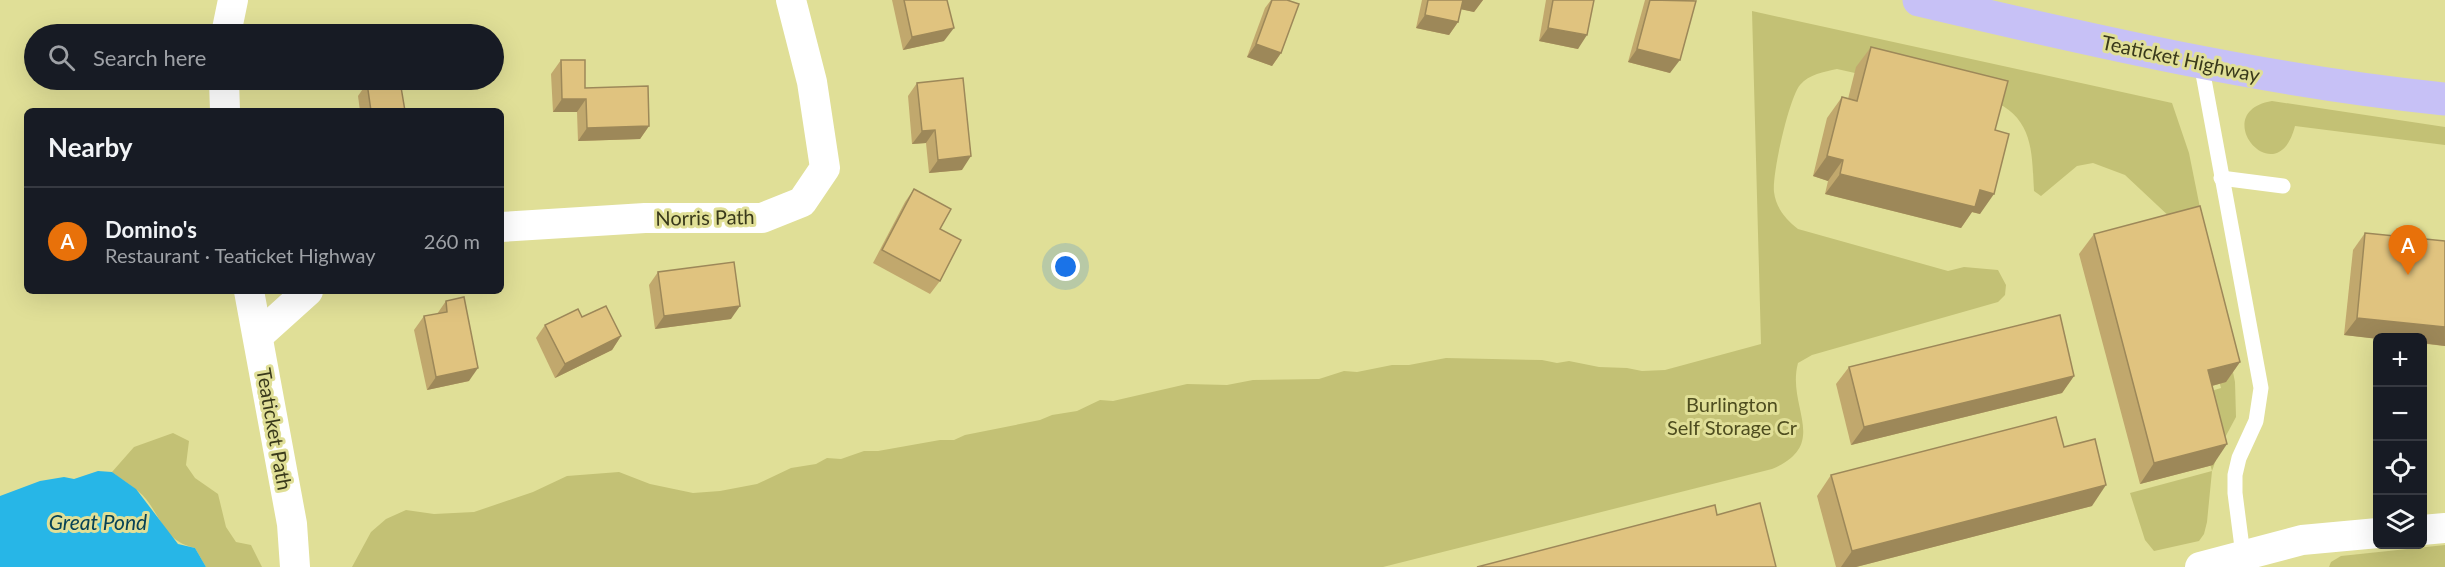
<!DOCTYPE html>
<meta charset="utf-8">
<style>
body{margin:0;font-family:Lato,sans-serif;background:#20242c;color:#f1f3f6}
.controls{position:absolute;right:18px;bottom:18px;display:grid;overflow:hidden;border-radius:9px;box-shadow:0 6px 24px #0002}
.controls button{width:54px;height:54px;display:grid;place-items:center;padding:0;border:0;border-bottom:2px solid #363941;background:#171b24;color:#f1f3f6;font:30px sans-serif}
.you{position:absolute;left:1066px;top:267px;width:21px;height:21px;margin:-15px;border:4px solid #fff;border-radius:50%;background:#1a73e8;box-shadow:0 0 0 9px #1a73e833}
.badge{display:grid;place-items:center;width:39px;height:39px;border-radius:50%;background:#715bd5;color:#fff;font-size:20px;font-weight:700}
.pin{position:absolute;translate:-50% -50px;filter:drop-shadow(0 2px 3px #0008)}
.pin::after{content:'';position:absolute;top:32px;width:21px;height:18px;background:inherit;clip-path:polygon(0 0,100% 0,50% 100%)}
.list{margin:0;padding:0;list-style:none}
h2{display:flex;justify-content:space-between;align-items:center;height:78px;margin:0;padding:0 24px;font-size:26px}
h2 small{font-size:20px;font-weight:400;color:#9ea1a6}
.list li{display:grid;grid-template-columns:39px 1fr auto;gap:18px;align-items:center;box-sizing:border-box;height:108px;padding:0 24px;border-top:2px solid #363941}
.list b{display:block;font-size:22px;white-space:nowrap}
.list p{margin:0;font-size:20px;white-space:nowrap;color:#9ea1a6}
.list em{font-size:20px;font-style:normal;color:#9ea1a6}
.icon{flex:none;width:33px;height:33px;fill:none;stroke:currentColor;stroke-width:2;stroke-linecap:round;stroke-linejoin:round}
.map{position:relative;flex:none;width:2445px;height:567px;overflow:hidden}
.search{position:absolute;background:#171b24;box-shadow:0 6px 24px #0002;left:24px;top:24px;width:480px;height:66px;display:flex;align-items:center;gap:15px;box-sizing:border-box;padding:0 21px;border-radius:33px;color:#9ea1a6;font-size:22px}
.panel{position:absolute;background:#171b24;box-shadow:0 6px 24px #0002;left:24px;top:108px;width:480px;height:186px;border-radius:9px}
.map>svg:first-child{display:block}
.green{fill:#c3c175}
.water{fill:#27b6e7}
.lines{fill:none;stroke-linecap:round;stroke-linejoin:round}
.service{stroke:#fff;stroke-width:15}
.minor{stroke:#fff;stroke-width:30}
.primary{stroke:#c7c1f6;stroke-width:33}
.wall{fill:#c1a86d}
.shaded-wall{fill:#9d8859}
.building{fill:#e0c37f;stroke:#9d8859;stroke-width:1.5}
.labels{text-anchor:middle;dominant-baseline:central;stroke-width:6;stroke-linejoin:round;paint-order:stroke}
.street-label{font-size:20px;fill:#39391b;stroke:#e0df97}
.park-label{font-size:20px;fill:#4e4d1f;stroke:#e0df97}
.water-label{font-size:21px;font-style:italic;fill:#074256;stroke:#e0df97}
</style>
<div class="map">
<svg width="2445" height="567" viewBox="0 0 2445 567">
<rect width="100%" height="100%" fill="#e0df97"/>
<g class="green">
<path d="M1752,11L2172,103L2189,153L2235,382L2236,417L2221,445L2212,471L2207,522L2204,534L2199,541L2154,551L2145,540L2130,493L2212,471L2192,397L2221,388L2180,229L2173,220L2125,175L2093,163L2077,166L2041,196L2034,191C2032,158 2034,125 2003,106L1837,69C1824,72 1809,74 1800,85C1789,98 1772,174 1774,192C1776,208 1786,220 1798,229L1948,271L1964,267L1998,270L2006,285L2005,295L1998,302L1812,355L1798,363C1786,407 1831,444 1772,469L1383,567H352L371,532L386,519L406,510L434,514L474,512L533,492L567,476L619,472L650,484L693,493L720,491L757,484L791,468L816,464L827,458L841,459L864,451H878L940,440H954L965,435L1040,420L1052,415L1077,411L1100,400L1113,401L1187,384L1227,385L1253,380L1319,379L1344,371L1357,372L1392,365H1409L1446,358L1542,360L1557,363L1569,361L1599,367L1627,368L1642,371L1665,370L1761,344Z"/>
<path d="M2272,101L2445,127V145L2295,126C2277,197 2206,112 2272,101Z"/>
<path d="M173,433L189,441L186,465L195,478L218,494L226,527L236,542L251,545L262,567H206L195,548C165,541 163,521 146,499C137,488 123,481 112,472L134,447Z"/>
<polygon points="2445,545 2445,567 2329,567 2331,562 2341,556"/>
</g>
<polygon class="water" points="98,471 112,472 136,489 178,544 195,548 206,567 0,567 0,496 40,481 64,477 74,479"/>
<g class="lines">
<g class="service">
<polyline points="2201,63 2261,388 2256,421 2239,458 2235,475 2235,493 2243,555"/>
<polyline points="2221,178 2283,186"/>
</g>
<g class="minor">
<polyline points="226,34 233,0"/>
<polyline points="224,80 225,111"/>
<polyline points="501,227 645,218 762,218 802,202 825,168 812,82 791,0"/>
<polyline points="249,291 292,524 295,567"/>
<polyline points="258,336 308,291"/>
<polyline points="2422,530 2445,528"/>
<polyline points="2200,567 2302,540 2378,533"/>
</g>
<path class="primary" d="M1919,0C2093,41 2267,81 2445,99"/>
</g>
<g class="wall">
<polygon points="892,0 947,0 944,41 903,50"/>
<polygon points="1271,0 1287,0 1281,53 1272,66 1247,57 1265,8"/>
<polygon points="1422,0 1483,0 1474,12 1461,9 1458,22 1449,35 1416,28"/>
<polygon points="1546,0 1594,0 1578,49 1539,41"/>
<polygon points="1645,0 1694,0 1670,73 1628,62"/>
<polygon points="1871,47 1995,130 1980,214 1972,212 1961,228 1825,194 1828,181 1813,176 1827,118 1842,97 1848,99 1856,67"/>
<polygon points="561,60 585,88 649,126 640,139 578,141 577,112 553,112 551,74"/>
<polygon points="367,83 388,89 405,111 360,111 358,96"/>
<polygon points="917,83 962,170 929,173 926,143 912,144 908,96"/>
<polygon points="914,189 940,281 930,294 873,263 905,202"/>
<polygon points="2365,233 2445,241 2445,346 2344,335 2353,250"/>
<polygon points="2094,234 2240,362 2226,382 2212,386 2213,465 2140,484 2079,254"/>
<polygon points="658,272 731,319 655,329 649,285"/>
<polygon points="446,301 469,381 427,390 414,330 424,316 437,314"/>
<polygon points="582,317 621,336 612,350 555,378 536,338 545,325"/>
<polygon points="1849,367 2074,376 2062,393 1851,445 1836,384"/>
<polygon points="2064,447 2092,506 1856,567 1836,567 1817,496 1831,475"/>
</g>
<g class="shaded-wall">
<polygon points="1460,0 1483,0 1474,12 1455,8"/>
<polygon points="1425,15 1458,22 1449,35 1416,28"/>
<polygon points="954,28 944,41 903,50 912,37"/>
<polygon points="1548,28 1587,35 1578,49 1539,41"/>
<polygon points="1256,44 1281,53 1272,66 1247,57"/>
<polygon points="1637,49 1680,60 1670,73 1628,62"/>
<polygon points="562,99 586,99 577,112 553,112"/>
<polygon points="649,126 640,139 578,141 587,128"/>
<polygon points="935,130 926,143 912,144 922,131"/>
<polygon points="971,156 962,170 929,173 938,160"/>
<polygon points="1827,156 1843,160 1828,181 1813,176"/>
<polygon points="1840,174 1980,190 1994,194 1980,214 1972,212 1961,228 1825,194"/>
<polygon points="740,306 731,319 655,329 664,316"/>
<polygon points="2357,318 2445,327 2445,346 2422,343 2422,338 2378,338 2378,339 2344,335"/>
<polygon points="621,336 612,350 555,378 565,364"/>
<polygon points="2240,362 2226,382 2193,391 2208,370"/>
<polygon points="478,368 469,381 427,390 436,377"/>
<polygon points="2074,376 2062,393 1851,445 1864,427"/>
<polygon points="2227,444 2213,465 2140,484 2154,463"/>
<polygon points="2106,485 2092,506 1856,567 1841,567 1852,551"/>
</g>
<g class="building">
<polygon points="904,0 947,0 954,28 912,37"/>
<polygon points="1272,0 1287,0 1299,4 1281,53 1256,44"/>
<polygon points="1428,0 1463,0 1458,22 1425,15"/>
<polygon points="1553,0 1594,0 1587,35 1548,28"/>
<polygon points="1650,0 1696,1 1680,60 1637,49"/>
<polygon points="1871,47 2008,81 1995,130 2009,134 1994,194 1980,190 1975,207 1840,174 1843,160 1827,156 1842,97 1857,101"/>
<polygon points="561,60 585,60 585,88 648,86 649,126 587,128 586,99 562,99"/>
<polygon points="963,78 971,156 938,160 935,130 922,131 917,83"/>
<polygon points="386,80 388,89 401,87 405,111 371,111 367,83"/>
<polygon points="914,189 951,209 940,229 961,240 940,281 882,250"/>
<polygon points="2200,206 2240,362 2208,370 2227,444 2154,463 2094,234"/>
<polygon points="2365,233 2445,241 2445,327 2357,318"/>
<polygon points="734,262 740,306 664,316 658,272"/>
<polygon points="464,297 478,368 436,377 424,316 447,312 446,301"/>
<polygon points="606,306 621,336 565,364 545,325 578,309 582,317"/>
<polygon points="2060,315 2074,376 1864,427 1849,367"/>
<polygon points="2056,417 2064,447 2095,439 2106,485 1852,551 1831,475"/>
<polygon points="1760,503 1776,567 1477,567 1715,505 1717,515"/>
</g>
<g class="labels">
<g class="street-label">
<text transform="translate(2181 58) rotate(12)">Teaticket Highway</text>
<text transform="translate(705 217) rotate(-1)">Norris Path</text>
<text transform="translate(275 429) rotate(80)">Teaticket Path</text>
</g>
<g class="park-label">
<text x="1732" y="404">Burlington<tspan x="1732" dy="23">Self Storage Cr</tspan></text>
</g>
<g class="water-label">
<text x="98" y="521">Great Pond</text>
</g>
</g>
</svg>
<div class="controls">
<button>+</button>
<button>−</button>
<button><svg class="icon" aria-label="locate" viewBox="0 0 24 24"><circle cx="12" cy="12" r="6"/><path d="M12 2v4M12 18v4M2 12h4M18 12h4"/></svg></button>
<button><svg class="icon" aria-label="layers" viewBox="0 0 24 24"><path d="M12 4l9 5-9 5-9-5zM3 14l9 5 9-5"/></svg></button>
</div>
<div class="you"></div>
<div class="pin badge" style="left:2408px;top:275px;background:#e8710a">A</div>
<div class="search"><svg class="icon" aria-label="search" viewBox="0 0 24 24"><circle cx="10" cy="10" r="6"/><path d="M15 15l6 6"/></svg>Search here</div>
<section class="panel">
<h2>Nearby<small></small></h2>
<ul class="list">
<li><span class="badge" style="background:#e8710a">A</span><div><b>Domino's</b><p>Restaurant · Teaticket Highway</p></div><em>260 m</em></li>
</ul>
</section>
</div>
